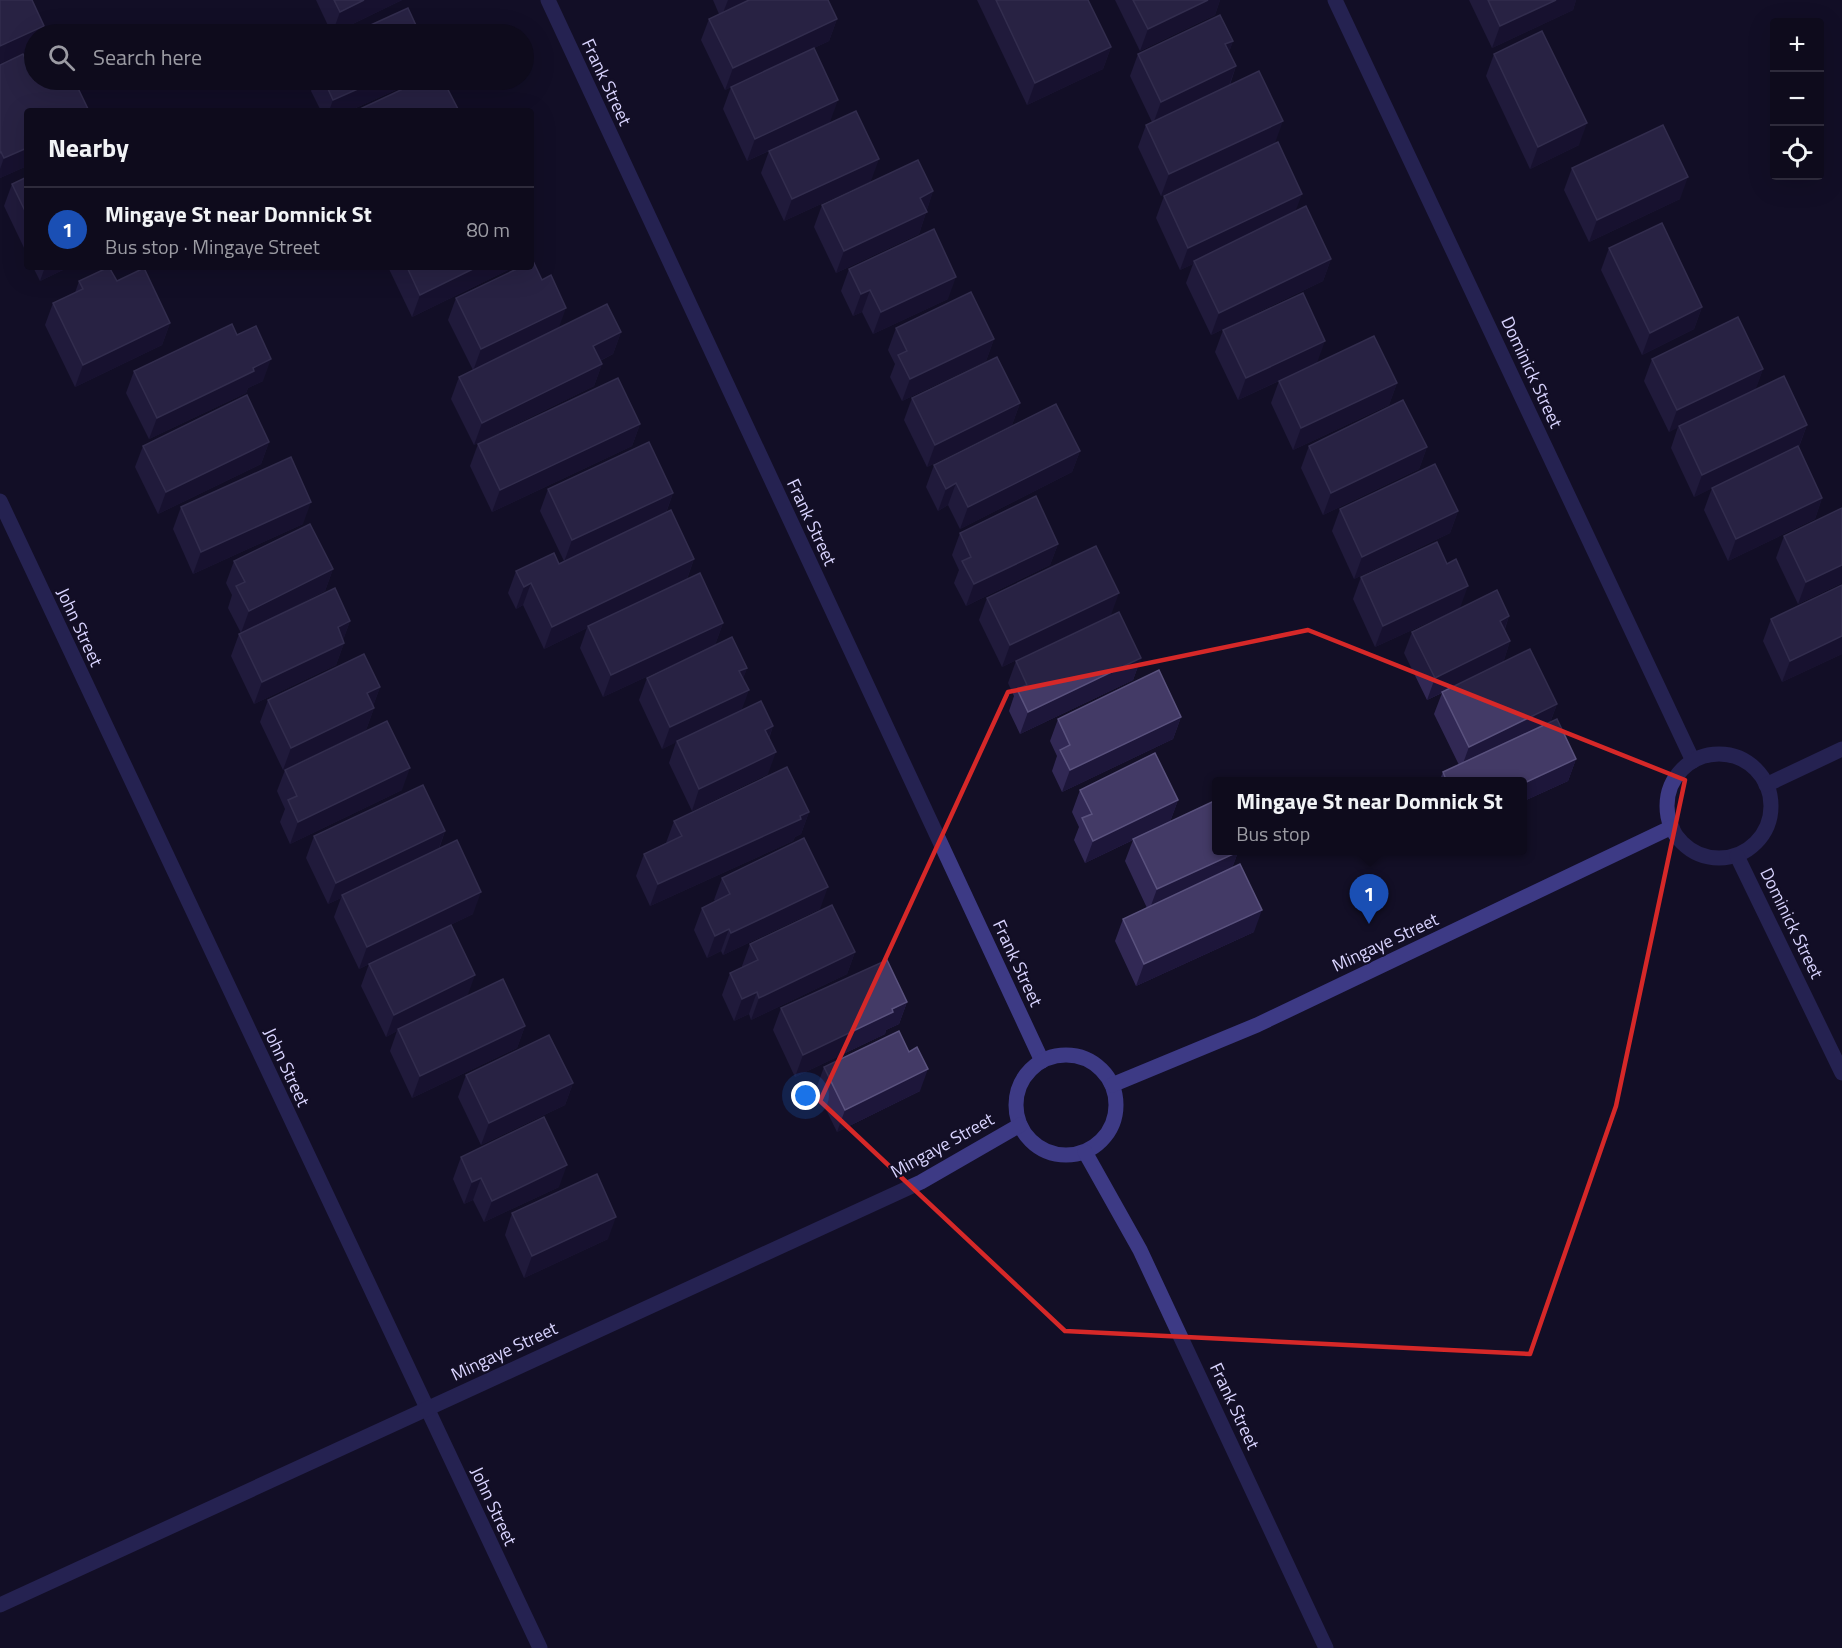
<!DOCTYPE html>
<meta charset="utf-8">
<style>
body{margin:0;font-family:"Titillium Web",sans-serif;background:#171425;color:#f1f3f6}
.controls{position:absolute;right:18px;top:18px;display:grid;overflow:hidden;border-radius:6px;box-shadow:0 6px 24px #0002}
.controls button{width:54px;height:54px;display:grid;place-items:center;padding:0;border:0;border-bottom:2px solid #2e2b3b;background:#0e0b1c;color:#f1f3f6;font:30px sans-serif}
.you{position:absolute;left:806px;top:1096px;width:21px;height:21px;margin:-15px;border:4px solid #fff;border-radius:50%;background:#1a73e8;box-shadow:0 0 0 9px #1a73e833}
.badge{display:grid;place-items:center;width:39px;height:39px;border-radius:50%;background:#00e5ff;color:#fff;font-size:20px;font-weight:700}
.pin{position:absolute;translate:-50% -50px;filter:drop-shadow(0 2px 3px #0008)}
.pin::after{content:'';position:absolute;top:32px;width:21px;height:18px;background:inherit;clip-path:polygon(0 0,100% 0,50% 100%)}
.popup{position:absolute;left:1212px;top:777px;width:315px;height:78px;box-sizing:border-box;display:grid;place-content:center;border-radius:6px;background:#0e0b1c;filter:drop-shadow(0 2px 4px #0005);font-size:20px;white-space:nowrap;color:#9b9ba3}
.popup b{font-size:22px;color:#f1f3f6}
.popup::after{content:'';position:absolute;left:50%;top:100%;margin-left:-12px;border:12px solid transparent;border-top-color:#0e0b1c}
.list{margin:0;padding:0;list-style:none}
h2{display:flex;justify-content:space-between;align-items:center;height:78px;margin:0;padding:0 24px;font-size:26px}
h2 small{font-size:20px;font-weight:400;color:#9b9ba3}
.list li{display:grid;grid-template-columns:39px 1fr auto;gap:18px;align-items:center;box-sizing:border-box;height:84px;padding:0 24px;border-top:2px solid #2e2b3b}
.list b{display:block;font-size:22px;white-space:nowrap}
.list p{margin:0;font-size:20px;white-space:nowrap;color:#9b9ba3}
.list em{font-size:20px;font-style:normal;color:#9b9ba3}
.icon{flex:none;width:33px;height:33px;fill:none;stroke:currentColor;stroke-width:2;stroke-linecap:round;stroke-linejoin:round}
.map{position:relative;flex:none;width:1842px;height:1648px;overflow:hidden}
.search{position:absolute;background:#0e0b1c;box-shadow:0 6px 24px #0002;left:24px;top:24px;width:510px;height:66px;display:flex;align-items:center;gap:15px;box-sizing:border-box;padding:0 21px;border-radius:33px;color:#9b9ba3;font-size:22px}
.panel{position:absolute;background:#0e0b1c;box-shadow:0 6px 24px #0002;left:24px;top:108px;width:510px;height:162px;border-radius:6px}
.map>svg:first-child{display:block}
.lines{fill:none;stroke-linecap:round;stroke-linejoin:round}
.minor{stroke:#3d3a85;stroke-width:15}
.wall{fill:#312854}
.shaded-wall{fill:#1d163a}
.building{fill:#433a66;stroke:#5a527e;stroke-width:1.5}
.marked{fill:none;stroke:#d62828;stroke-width:4.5;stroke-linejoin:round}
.labels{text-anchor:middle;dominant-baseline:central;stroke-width:4.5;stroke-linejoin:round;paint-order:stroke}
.street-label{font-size:18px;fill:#d9d4ff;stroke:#130f26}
</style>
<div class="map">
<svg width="1842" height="1648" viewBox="0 0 1842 1648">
<rect width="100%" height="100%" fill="#130f26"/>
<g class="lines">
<g class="minor">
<polyline points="548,0 1042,1061"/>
<polyline points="1335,0 1693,761"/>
<polyline points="0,501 540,1648"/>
<circle cx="1719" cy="806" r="52"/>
<polyline points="1766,785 1842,749"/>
<polyline points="1737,856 1842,1073"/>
<circle cx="1066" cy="1105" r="50"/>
<polyline points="1112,1085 1257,1025 1672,827"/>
<polyline points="1085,1152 1140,1250 1326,1648"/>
<polyline points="0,1605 921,1182 1020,1125"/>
</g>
</g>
<g class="wall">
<polygon points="316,0 402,0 332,34"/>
<polygon points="713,0 828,0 837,19 829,41 814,48 830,122 774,149 871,181 784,221 761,173 769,151 747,161 723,109 731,87 725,90 701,40 709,19 719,14"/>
<polygon points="977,0 1088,0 1111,47 1103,69 1027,105"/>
<polygon points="1115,0 1220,0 1215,15 1140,51"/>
<polygon points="1469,0 1576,0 1573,10 1492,48"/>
<polygon points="1233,41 1229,52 1236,66 1230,85 1275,143 1161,196 1138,147 1146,125 1152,122 1130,76 1138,54"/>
<polygon points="1494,54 1579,145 1530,169 1486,76"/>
<polygon points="0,65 27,111 27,166 0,178"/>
<polygon points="315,80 418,80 349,111 321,111 311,91"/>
<polygon points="1572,168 1680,199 1589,242 1564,190"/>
<polygon points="27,177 27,254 4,206 12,184"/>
<polygon points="933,191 919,234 836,273 814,227 822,205"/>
<polygon points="1164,196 1296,211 1331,259 1323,281 1211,335 1186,283 1193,264 1180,270 1156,218"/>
<polygon points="1609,248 1702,307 1694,329 1642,355 1601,270"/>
<polygon points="33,267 69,267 40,281"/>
<polygon points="390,267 514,267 412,317 389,269"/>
<polygon points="849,269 948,299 873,334 862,312 853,316 841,291"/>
<polygon points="79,281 117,281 170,323 162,345 75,387 45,325 53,303 75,293"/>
<polygon points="456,298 559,328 621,332 613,354 600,361 602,364 594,386 474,445 451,399 459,377 473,370 448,320"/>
<polygon points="896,328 994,339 986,361 902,401 890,377 895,364 888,350"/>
<polygon points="1223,330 1317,363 1397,383 1389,405 1293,450 1271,403 1279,381 1238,400 1215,352"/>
<polygon points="237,335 263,381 248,388 246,393 149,439 126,393 134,371"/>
<polygon points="1652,359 1763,369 1755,390 1807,425 1799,447 1822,498 1815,519 1728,561 1704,510 1712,488 1694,497 1671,448 1678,427 1669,432 1644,381"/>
<polygon points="912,398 1020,403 1012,425 927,467 904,420"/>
<polygon points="640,424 632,446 492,512 470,466 478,444"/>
<polygon points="269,442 261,464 158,514 135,467 143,446"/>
<polygon points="1309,446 1427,447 1419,469 1323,515 1301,468"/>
<polygon points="1080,451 1072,472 960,529 948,505 938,511 926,487 934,465"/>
<polygon points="548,489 673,493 666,513 694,559 687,579 723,623 715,645 603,697 580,648 587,628 544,649 523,605 516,609 508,593 516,571 559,564 564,561 540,511"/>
<polygon points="181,507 303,524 193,574 173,529"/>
<polygon points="1842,508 1842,583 1798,604 1776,558 1784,536"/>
<polygon points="1340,509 1458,511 1450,533 1354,579 1332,531"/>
<polygon points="960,533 1058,544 1050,565 966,606 954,583 959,570 952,555"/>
<polygon points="234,561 333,569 325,591 246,631 350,621 343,640 344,643 336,665 254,704 231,656 239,634 241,633 228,608 232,595 226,583"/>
<polygon points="1447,564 1460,608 1375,647 1353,599 1361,577"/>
<polygon points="1842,585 1842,654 1782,682 1763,641 1771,619"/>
<polygon points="987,598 1111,615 1002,667 979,620"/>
<polygon points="1509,616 1505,629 1510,641 1503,663 1557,704 1550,723 1576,759 1568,781 1522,802 1522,782 1439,782 1443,772 1459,765 1434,714 1442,693 1427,700 1404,653 1412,632"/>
<polygon points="1141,658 1133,680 1020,734 1009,711 1014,696 1008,683 1016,661"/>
<polygon points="747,668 743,678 741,710 773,726 769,739 768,774 692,811 669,763 676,742 662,749 639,700 647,678"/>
<polygon points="380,687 373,706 374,708 366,730 283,770 260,722 268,700"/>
<polygon points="1181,717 1173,739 1062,792 1052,771 1057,756 1050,741 1058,719"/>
<polygon points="285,770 402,790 290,844 280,822 285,809 277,791"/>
<polygon points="1080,790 1178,800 1170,822 1238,852 1232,868 1254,932 1136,986 1115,941 1123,919 1147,908 1125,861 1133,840 1085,863 1074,840 1079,827 1072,812"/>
<polygon points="809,812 801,834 795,837 793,841 650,906 636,876 644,854 666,843 674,821"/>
<polygon points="445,831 439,849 473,914 359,969 334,917 341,898 328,904 306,858 314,836"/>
<polygon points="722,878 820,909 723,955 721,951 707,958 694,930 702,908 715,901 714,900"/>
<polygon points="750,944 855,952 847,974 751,1020 749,1014 734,1021 722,995 730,973 742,967 742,966"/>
<polygon points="369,964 468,996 525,1026 517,1048 412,1098 390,1051 397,1031 386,1037 361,986"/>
<polygon points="907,1002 899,1024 886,1030 885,1034 795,1077 773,1030 781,1008"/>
<polygon points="909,1052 920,1091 837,1132 816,1089 824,1067"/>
<polygon points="466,1075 573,1083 565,1105 481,1145 458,1097"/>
<polygon points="461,1157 559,1187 484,1222 473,1200 464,1204 453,1179"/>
<polygon points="512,1213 608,1239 524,1278 505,1235"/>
</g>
<g class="shaded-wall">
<polygon points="364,0 402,0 332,34 340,12"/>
<polygon points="728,0 759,0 721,18"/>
<polygon points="1208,0 1220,0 1215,15 1140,51 1148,29"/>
<polygon points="1556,0 1576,0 1573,10 1492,48 1500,26"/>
<polygon points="837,19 829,41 725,90 733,68"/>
<polygon points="44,26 41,34 34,34 34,48 0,64 0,46"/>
<polygon points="1233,41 1225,63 1225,44"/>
<polygon points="1111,47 1103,69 1027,105 1035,83"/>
<polygon points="1236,66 1228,88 1153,124 1161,102"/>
<polygon points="378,80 418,80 349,111 329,111 333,100"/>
<polygon points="838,100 830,122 747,161 755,139"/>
<polygon points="1283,121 1275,143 1161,196 1169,174"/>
<polygon points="1587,123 1579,145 1530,169 1538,147"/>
<polygon points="27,148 27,166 0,178 0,169 4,158"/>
<polygon points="879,159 871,181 784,221 792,199"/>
<polygon points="1688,177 1680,199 1589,242 1597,220"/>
<polygon points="933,191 919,234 836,273 844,251 920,198"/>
<polygon points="1302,194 1294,215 1194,261 1193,264 1180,270 1188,248"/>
<polygon points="1331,259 1323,281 1211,335 1219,313"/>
<polygon points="45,267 69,267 40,281"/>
<polygon points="477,267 514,267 412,317 420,295"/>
<polygon points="956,277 948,299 873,334 881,312"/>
<polygon points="870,290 862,312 853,316 861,294"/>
<polygon points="1702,307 1694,329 1642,355 1650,333"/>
<polygon points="566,308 558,330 473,371 481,349"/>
<polygon points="170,323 162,345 75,387 83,365"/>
<polygon points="621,332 613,354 585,368 593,346"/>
<polygon points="994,339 986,361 902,401 910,379"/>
<polygon points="1325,341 1317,363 1238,400 1246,378"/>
<polygon points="271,359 263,381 248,388 246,393 149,439 157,418"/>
<polygon points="602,364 594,386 474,445 482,423"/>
<polygon points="1763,369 1755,391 1669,432 1677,410"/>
<polygon points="1397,383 1389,405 1293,450 1301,428"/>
<polygon points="1020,403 1012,425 927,467 935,445"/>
<polygon points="640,424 632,446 492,512 500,490"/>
<polygon points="1807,425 1799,446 1694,497 1702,475"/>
<polygon points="269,442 261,464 158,514 166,492"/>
<polygon points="1427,447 1419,469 1323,515 1331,493"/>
<polygon points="1080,451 1072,472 960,529 968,507"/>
<polygon points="956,483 948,505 938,511 946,489"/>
<polygon points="673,493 665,515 564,562 572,540"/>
<polygon points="1822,498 1815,519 1728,561 1736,539"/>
<polygon points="311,502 303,524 193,574 201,552"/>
<polygon points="1458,511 1450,533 1354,579 1362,557"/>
<polygon points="1058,544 1050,565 966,606 974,584"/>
<polygon points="694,559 686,581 588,626 587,628 544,649 552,627"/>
<polygon points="1842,565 1842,583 1798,604 1806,582"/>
<polygon points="333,569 325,591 241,633 249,611"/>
<polygon points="531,583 523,605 516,609 524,587"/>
<polygon points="1468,586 1460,608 1375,647 1383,626"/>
<polygon points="1119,593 1111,615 1002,667 1010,645"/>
<polygon points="1509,616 1501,638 1500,621"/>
<polygon points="350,621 342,643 338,627"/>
<polygon points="723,623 715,645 603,697 611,675"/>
<polygon points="1842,636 1842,654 1782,682 1790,661"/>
<polygon points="1510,641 1503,663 1427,700 1435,678"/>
<polygon points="344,643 336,665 254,704 262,682"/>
<polygon points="1141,658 1133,680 1020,734 1028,712"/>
<polygon points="747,668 739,690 739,671"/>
<polygon points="380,687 372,709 367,693"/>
<polygon points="749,690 741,712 662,749 670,727"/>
<polygon points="1557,704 1549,725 1461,769 1469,747"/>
<polygon points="374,708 366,730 283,770 291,748"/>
<polygon points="1181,717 1173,739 1062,792 1070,770"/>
<polygon points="773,726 765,748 765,730"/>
<polygon points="776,752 768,774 692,811 699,789"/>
<polygon points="1576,759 1568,781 1522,802 1522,784"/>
<polygon points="410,768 402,790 290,844 298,822"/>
<polygon points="1178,800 1170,822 1085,863 1093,841"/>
<polygon points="809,812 801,834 795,837 793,841 650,906 658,884"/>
<polygon points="445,831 437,853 342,895 341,898 328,904 336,883"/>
<polygon points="1238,852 1230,874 1149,911 1157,889"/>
<polygon points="828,887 820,909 723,955 731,933"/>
<polygon points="481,892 473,914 359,969 367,947"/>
<polygon points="1262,910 1254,932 1136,986 1144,964"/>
<polygon points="729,929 721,951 707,958 715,936"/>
<polygon points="855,952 847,974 751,1020 759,998"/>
<polygon points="475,975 467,997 398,1029 397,1031 386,1037 394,1015"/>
<polygon points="757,992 749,1014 734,1021 742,999"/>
<polygon points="907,1002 899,1024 886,1030 885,1034 795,1077 803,1055"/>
<polygon points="525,1026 517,1048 412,1098 420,1076"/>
<polygon points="928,1069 920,1091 837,1132 845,1110"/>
<polygon points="573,1083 565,1105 481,1145 489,1123"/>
<polygon points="567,1165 559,1187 484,1222 492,1201"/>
<polygon points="481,1178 473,1200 464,1204 472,1182"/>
<polygon points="616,1217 608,1239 524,1278 532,1256"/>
</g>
<g class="building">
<polygon points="0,0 32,0 44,26 0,46"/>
<polygon points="334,0 364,0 340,12"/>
<polygon points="749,0 828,0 837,19 733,68 709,19"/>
<polygon points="996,0 1088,0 1111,47 1035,83"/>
<polygon points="1133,0 1208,0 1148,29"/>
<polygon points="1488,0 1556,0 1500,26"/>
<polygon points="408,8 420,34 351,34"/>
<polygon points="1220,15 1233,41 1225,44 1236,66 1161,102 1138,54"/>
<polygon points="1542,31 1587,123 1538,147 1494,54"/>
<polygon points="814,48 838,100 755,139 731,87"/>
<polygon points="34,53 34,80 74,80 89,111 27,111 27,148 4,158 1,152 0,153 0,65 23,54 25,58"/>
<polygon points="1259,71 1283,121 1169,174 1146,125"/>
<polygon points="324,80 378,80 333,100"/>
<polygon points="422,80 443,80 459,111 358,110"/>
<polygon points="856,111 879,159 792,199 769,151"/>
<polygon points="1663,125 1688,177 1597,220 1572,168"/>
<polygon points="1278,142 1302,194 1188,248 1164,196"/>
<polygon points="918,160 933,191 920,198 927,212 844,251 822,205"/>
<polygon points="27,177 27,215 12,184"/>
<polygon points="1306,206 1331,259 1219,313 1194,261"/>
<polygon points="1662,223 1702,307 1650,333 1609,248"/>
<polygon points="934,229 956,277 881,312 870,290 861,294 849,269"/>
<polygon points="533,261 542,280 551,275 566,308 481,349 456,298 521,267 531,267 531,262"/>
<polygon points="109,267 117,281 144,268 170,323 83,365 53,303 83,289 79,281"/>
<polygon points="407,267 477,267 420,295"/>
<polygon points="971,292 994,339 910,379 898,355 907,351 896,328"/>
<polygon points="1303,293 1325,341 1246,378 1223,330"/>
<polygon points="607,304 621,332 593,346 602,364 482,423 459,377"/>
<polygon points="1738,317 1763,369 1677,410 1652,359"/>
<polygon points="232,324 237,335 256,326 271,359 253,368 254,371 157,418 134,371"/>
<polygon points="1374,336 1397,383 1301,428 1279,381"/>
<polygon points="997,357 1020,403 935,445 912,398"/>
<polygon points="1784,376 1807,425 1702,475 1679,426"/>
<polygon points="618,378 640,424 500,490 478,444"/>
<polygon points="247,395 269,442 166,492 143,446"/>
<polygon points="1403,400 1427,447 1331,493 1309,446"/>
<polygon points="1056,404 1080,451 968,507 956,483 946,489 934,465"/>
<polygon points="649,442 673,493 572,540 548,489"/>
<polygon points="1798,446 1822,498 1736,539 1712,488"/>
<polygon points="291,457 311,502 201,552 181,507"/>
<polygon points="1435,464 1458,511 1362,557 1340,509"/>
<polygon points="1036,496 1058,544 974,584 962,561 971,557 960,533"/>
<polygon points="1842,508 1842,565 1806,582 1784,536"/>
<polygon points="671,510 694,559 552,627 531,583 524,587 516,571 554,553 559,564"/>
<polygon points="310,524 333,569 249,611 236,586 245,582 234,561"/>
<polygon points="1437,542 1447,564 1456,559 1468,586 1383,626 1361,577"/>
<polygon points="1096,546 1119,593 1010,645 987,598"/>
<polygon points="700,573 723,623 611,675 588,626"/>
<polygon points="1842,585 1842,636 1790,661 1771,619"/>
<polygon points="335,588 350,621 338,627 344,643 262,682 239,634"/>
<polygon points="1497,590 1509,616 1500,621 1510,641 1435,678 1412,632"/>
<polygon points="1119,612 1141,658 1028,712 1017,689 1027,685 1016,661"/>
<polygon points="732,637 747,668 739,671 749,690 670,727 647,678"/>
<polygon points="1530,649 1557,704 1469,747 1442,692"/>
<polygon points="364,654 380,687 367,693 374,708 291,748 268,700"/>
<polygon points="1159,670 1181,717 1070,770 1060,750 1070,745 1058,719"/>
<polygon points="761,701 773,726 765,730 776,752 699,789 677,741"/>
<polygon points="1557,719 1576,759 1522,784 1522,782 1447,782 1443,772"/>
<polygon points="387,721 410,768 298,822 288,800 297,796 285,770"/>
<polygon points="1155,753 1178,800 1093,841 1082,818 1092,814 1080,790"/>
<polygon points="787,767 809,812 800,816 801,819 658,884 644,854 682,836 674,821"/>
<polygon points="423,785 445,831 336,883 314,836"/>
<polygon points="1214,801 1216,806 1216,850 1237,850 1238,852 1157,889 1133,839"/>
<polygon points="804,838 828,887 731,933 729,929 715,936 702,908 730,894 722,878"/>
<polygon points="457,840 481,892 367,947 342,895"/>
<polygon points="1240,864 1262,910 1144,964 1123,919"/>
<polygon points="832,905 855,952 759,998 757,992 742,999 730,973 758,960 750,944"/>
<polygon points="451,925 475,975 394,1015 369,964"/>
<polygon points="887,960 907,1002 892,1009 893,1012 803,1055 781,1008"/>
<polygon points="503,979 525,1026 420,1076 398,1029"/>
<polygon points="899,1031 909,1052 917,1047 928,1069 845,1110 824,1067"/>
<polygon points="549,1035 573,1083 489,1123 466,1075"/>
<polygon points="544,1117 567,1165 492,1201 481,1178 472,1182 461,1157"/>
<polygon points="597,1174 616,1217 532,1256 512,1213"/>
</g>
<path d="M0 0H1842V1648H0ZM1308,630L1685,780L1616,1106L1530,1354L1065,1331L820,1101L1008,692Z" fill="#130f26" fill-opacity=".55" fill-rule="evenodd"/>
<path class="marked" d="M1308,630L1685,780L1616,1106L1530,1354L1065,1331L820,1101L1008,692Z"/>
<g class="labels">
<g class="street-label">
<text transform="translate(607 82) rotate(65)">Frank Street</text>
<text transform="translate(1532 372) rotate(65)">Dominick Street</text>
<text transform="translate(812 522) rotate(65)">Frank Street</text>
<text transform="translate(80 627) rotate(65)">John Street</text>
<text transform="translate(1792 923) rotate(64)">Dominick Street</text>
<text transform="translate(1385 942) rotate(-25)">Mingaye Street</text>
<text transform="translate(1018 963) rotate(65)">Frank Street</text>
<text transform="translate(287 1067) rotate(65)">John Street</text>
<text transform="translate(942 1145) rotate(-29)">Mingaye Street</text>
<text transform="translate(504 1351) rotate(-25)">Mingaye Street</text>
<text transform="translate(1235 1406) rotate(65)">Frank Street</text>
<text transform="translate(494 1506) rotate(65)">John Street</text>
</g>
</g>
</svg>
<div class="controls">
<button>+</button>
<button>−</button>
<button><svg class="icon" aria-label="locate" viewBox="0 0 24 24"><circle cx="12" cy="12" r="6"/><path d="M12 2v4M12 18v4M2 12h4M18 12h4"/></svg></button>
</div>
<div class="you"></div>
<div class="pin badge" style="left:1369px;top:924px;background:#1a4fb4">1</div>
<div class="popup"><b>Mingaye St near Domnick St</b>Bus stop</div>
<div class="search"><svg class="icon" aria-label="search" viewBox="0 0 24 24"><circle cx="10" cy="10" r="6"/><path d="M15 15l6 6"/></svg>Search here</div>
<section class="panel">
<h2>Nearby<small></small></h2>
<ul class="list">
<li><span class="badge" style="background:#1a4fb4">1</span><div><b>Mingaye St near Domnick St</b><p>Bus stop · Mingaye Street</p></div><em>80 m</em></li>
</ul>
</section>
</div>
